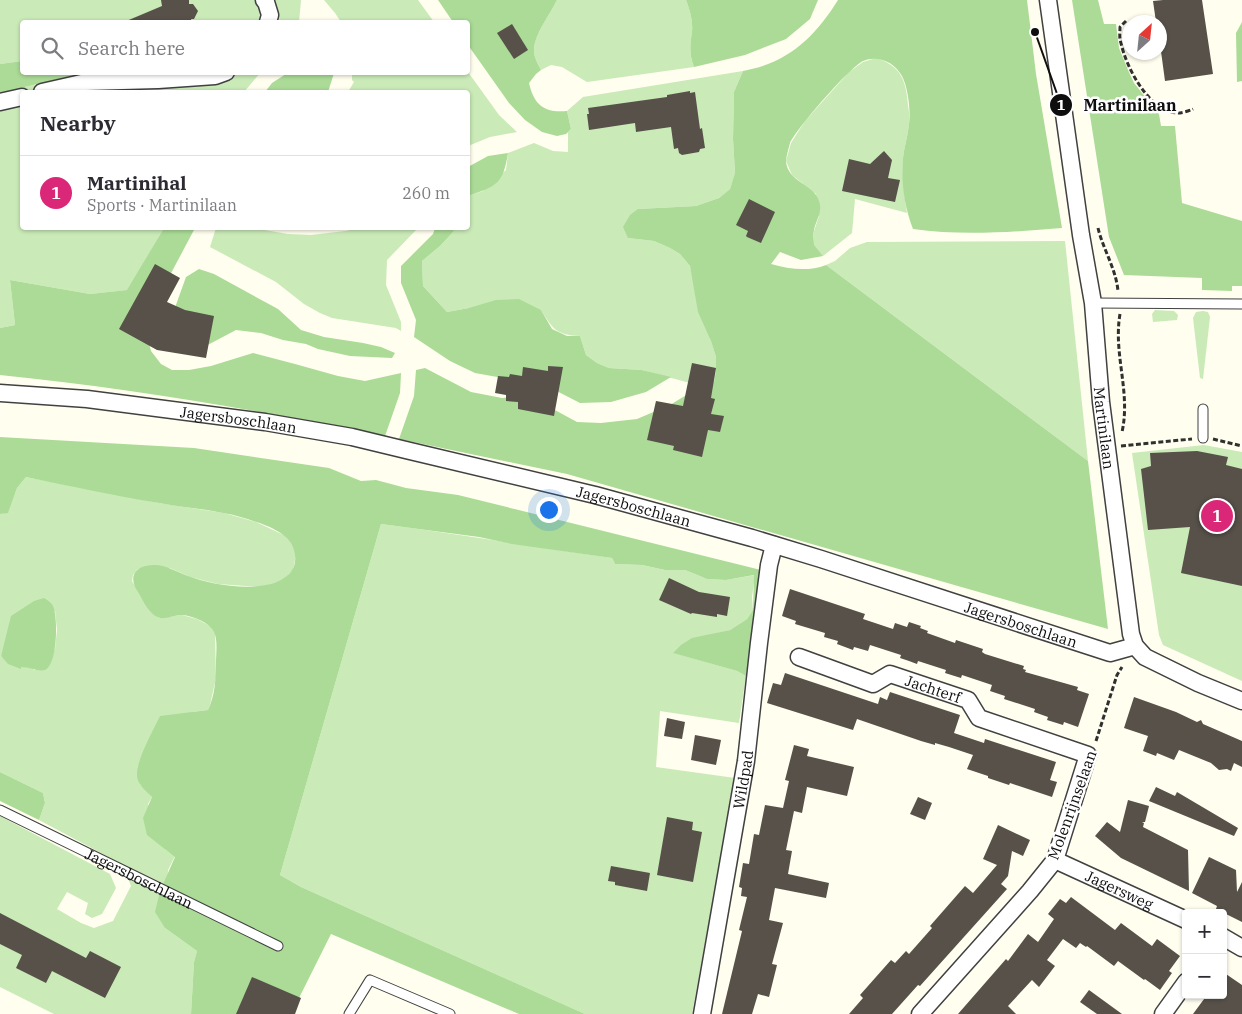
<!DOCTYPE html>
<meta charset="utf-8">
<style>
body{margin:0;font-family:"IBM Plex Serif",serif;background:#f7f7f7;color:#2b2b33}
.controls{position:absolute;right:15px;bottom:15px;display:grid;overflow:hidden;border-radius:5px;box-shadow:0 1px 4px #0004}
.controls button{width:45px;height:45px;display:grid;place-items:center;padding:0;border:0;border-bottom:1px solid #e1e1e2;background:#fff;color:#2b2b33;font:25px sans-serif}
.compass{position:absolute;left:1122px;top:15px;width:45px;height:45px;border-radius:50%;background:#fff;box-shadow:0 1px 4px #0004;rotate:27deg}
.you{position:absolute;left:548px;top:509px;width:18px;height:18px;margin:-12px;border:4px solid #fff;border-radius:50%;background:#1a73e8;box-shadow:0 0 0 8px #1a73e833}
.badge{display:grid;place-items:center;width:32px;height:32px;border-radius:50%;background:#db2777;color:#fff;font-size:16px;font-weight:700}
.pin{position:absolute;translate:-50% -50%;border:2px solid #fff;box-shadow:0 1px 5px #0006}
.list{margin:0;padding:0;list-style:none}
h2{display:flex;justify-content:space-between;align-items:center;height:65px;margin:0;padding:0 20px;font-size:21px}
h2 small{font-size:16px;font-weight:400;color:#7c7c81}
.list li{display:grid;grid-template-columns:32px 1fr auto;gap:15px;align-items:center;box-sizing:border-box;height:75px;padding:0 20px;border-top:1px solid #e1e1e2}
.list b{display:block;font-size:19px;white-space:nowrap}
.list p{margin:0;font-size:16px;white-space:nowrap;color:#7c7c81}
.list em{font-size:16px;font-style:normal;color:#7c7c81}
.icon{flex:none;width:28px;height:28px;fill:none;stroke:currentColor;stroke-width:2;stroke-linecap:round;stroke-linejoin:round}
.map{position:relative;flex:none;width:1242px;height:1014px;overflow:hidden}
.search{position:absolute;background:#fff;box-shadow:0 1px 4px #0004;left:20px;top:20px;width:450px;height:55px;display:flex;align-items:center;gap:12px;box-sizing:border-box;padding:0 18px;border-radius:5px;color:#7c7c81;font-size:19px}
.panel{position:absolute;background:#fff;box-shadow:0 1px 4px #0004;left:20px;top:90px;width:450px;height:140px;border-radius:5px}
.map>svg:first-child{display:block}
.green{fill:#caeab8;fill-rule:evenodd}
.forest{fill:#abdb97}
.building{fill:#57514a}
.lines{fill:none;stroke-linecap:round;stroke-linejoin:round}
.service-casing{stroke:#414141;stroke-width:11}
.minor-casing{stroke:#414141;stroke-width:19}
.path{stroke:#303030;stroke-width:3;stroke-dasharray:5 2.5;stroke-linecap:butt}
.service{stroke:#fff;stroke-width:9}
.minor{stroke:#fff;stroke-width:16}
.labels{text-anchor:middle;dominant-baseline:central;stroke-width:5;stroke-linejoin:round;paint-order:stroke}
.street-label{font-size:15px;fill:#0e0e0e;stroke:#fff}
.leader{fill:none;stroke:#0e0e0e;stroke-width:2}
.callout-dot{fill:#0e0e0e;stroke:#fff;stroke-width:2}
.mark-label{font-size:15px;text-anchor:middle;font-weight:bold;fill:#fff}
.callout-label{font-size:16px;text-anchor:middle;font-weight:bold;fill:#0e0e0e;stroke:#fff;stroke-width:5;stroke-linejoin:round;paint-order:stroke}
</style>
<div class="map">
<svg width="1242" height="1014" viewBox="0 0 1242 1014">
<rect width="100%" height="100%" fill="#fffeef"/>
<g class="green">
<polygon points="0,0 301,0 299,22 22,22 22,61 0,64"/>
<polygon points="324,0 418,0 434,22 341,22 335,13"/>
<path d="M557,0H686C690,10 693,20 692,32C690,45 689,54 694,67L587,82L562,67L551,65L541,70C538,64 534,57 534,51C534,34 550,15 557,0Z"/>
<path d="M876,58C901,66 906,80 908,105C909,111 910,118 909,124C908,136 904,147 903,158C902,177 904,194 907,213L855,199L852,233L823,256L814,246V231L819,216L816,194L792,175L786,161L791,143L805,121L849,72L863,62Z"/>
<path d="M743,71L734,92L733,138L735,174L730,189L719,198L696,206L638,209L628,238L654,241L670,248L680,254L690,266L695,289L716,357V370L714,382L701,386L642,370L609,368L597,363L586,355L580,336C556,335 553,329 541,310L469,308L447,312L423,286L422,261L440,246L454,231L453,228H468V196L483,191L506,170L508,153L534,143L553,151L568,152V132L571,129L567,111L583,97Z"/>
<polygon points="468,72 499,115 517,132 490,137 468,146 468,92 348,92 354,82 352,80 352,73"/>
<polygon points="83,73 260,73 244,92 22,92 22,228 164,228 128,290 90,294 10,280 15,325 0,328 0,93"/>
<polygon points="216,228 252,228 288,234 311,235 345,231 361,228 418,228 387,260 386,285 401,322 401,331 396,328 332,318 320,313 304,304 276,282 210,247"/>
<polygon points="1065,241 1088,461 826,265 835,261 850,248 867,242"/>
<polygon points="1155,310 1174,311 1178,315 1177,320 1153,322 1152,314"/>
<polygon points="1203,311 1208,312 1210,317 1203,379 1200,378 1193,318 1196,312"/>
<polygon points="1204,445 1242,452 1242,681 1163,645 1159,635 1132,453"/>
<path d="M26,477L159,503L224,513L256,522L288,537L295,549V560L293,570L283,580L261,587L218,584L190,577L170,568L138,569L133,575L132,581L151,612L159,618L182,615L197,619L210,626L215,633L216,678L210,705L208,710L192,712L140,784L152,797L148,804L166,850L175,856L168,870L165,928L197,951L194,962L191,1014H54L0,987V816L110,874L116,888L102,914L92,918L85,914L88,903L67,892L57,909L81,923L94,928L113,921L131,886L125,870L116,861L39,820L45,803L43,793L0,772V514L8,512L17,488ZM55,611L57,630L55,649L35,670C21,663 15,671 1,656L9,630Z"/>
<path d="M381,524C459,534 535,547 612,558L615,564L642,565L665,570H685L707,579L726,580L755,575L752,597L753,610L747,619L730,630L692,639L674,653L737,671L746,676L739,723L660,711L656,767L735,778L692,1014H585L301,887L280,875Z"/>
</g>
<g class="forest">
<path d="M438,0H557C550,15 534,34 534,51C534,57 538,64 541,70L536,74L529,83C534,105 544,113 567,111L571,129L566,134L557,136L542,132L525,120L509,103L468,45V22H453Z"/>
<path d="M686,0H818L810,19L786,39L745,55L694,67C689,54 690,45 692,32C693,21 690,10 686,0Z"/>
<path d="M838,0H1027L1036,74L1062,228C1013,232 962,236 913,229C904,205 901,183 903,158C904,147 908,136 909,124C911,112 908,87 902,76C894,62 878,55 863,61C849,68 797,128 790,143C789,147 786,157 786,162C788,182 814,184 819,201C823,212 816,220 814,230C813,235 814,241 814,245L823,256L801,260L780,252L771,264C789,269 808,272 826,265L1088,461L1108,629L567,474L399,439L414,396L416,370L425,368L471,392L502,398L513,397L553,409L577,422L601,423L637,419L670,405L701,386L714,382L716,370V357L711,341L698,312L690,266L680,254L670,248L654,241L628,238L623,227L630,215L638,209L696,206L719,198L730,189L735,173L733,139L734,92L743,71C788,63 815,37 838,0Z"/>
<polygon points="1072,0 1098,0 1104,24 1116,24 1119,48 1128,70 1134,83 1159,114 1161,126 1175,126 1182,203 1242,221 1242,286 1232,286 1232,291 1202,290 1202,278 1124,275 1109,237"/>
<polygon points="1242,22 1242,81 1237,82 1236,33"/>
<polygon points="22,61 22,72 83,73 0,93 0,64"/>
<polygon points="289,72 334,72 334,73 328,92 265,92 272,83"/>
<path d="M508,153C503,184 497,186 468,196V167L488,156Z"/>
<path d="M164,228H195L160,294L147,336L151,351L161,364L172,370H189L211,366L253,353L295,364L338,376L365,381L401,373L400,393L385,436C258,410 129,388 0,375V328L15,325L10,280L90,294L127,290Z"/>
<polygon points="435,228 453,228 454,231 440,246 422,261 423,286 447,312 469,308 496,300 519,299 541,310 552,329 567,336 580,336 586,355 597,363 609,368 642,370 671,377 646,392 611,402 580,403 547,386 475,373 450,361 414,337 416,320 401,283 401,266 433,234"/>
<polygon points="199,269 214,274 278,309 301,330 324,337 363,343 381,347 395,353 392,358 350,356 318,349 306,344 283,340 261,333 236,330 200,349 172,316 186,277"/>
<path d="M0,437L194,448L329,468L361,481L376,480L406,488L458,495L761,570L746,676L737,671L673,653L681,645L692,638L730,630L747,619L753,610L754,575L726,580L707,579L685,570H665L642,565L615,564L612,558L512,544L479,537L381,524L280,875L301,887L585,1014H519L331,934L291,1014H191L194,962L197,951L165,928L155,912L160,891L175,857L147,835L143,818L152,797C146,791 137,784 137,775C137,758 153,731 160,716L208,710C215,696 216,678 216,662C216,654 218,640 214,632C209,622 193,616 182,615C175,615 166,619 160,618C149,615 143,600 138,592C128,577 134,566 153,565C165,564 177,572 188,576C214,586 268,595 289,574C298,565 296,552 291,543C285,533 267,525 256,522C225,510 191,509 159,503C115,496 70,486 26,477L17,488L8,513L0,514Z"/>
<path d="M44,598C47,600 51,602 53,606C58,617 58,664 45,670C39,672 29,667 21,667V669L8,664L1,656L11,616L34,601Z"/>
<polygon points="0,772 43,793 45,803 39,820 0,801"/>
</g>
<g class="building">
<polygon points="161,0 189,0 189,4 193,4 198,11 194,19 191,19 192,22 124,22 162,6"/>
<polygon points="1163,0 1202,0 1213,74 1165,81 1160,44 1160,22 1156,22 1153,1"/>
<polygon points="512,24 528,50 514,59 497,33"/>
<polygon points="690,91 690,93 695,92 700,129 702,128 705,148 700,149 699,152 682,155 679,153 678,148 674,149 671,127 636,132 635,123 589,130 587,114 589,114 588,108 667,97 667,95"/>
<polygon points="884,151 892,160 888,178 900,180 895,202 842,191 849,159 870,164"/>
<polygon points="749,199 775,212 761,243 747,237 746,236 748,231 736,225"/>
<polygon points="155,264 180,278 167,302 185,310 214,316 206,358 157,350 119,329"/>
<polygon points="692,363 716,368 711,398 715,399 711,414 724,416 720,432 708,430 702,457 673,450 674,446 647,440 656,401 683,406"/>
<polygon points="548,366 563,367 554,416 518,409 518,402 506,401 506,395 495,393 498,376 509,377 510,374 522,376 523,367 548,371"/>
<polygon points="1197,451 1228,457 1226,465 1242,469 1242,586 1181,573 1190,527 1148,530 1141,469 1151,466 1150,453"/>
<polygon points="669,578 699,592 730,597 727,616 717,614 717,617 692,613 691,614 659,600"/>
<polygon points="790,589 865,614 863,619 893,629 895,623 907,627 909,622 921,626 920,628 928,631 927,633 955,643 956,640 983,649 982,652 985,654 1024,666 1023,669 1026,670 1025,672 1078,687 1077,690 1089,694 1078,727 1064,722 1063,725 1047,720 1048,717 1034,712 1035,709 1004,699 1005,696 990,691 992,685 962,675 961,678 945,673 946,670 918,661 917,664 909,661 900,658 901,655 870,645 868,651 854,647 853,650 837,644 838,641 824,637 825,633 795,624 796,621 782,616"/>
<polygon points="785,673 878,704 880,697 887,700 890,692 960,715 954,733 984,743 985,739 1056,762 1050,780 1057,782 1052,797 1010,783 1009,785 988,778 988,776 967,769 973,755 949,747 935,743 935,745 921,741 857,719 853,730 767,703 773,683 781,685"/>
<polygon points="1134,697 1176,712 1197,722 1201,720 1203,724 1242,741 1242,767 1234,763 1231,771 1227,769 1219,770 1211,763 1179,750 1174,760 1157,753 1156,756 1143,751 1148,736 1124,728"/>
<polygon points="667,718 685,722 682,739 664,736"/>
<polygon points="695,735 721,740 716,765 691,760"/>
<polygon points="794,745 809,749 807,756 854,767 847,796 807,787 802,813 794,811 786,850 792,851 788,874 829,883 826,898 775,888 769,920 783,923 772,964 777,965 769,997 758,994 752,1014 722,1014 742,931 739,930 747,897 741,896 742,888 739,887 743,863 749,864 754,834 759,835 765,805 783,808 789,781 785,780"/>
<polygon points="1156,787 1175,796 1177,792 1238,828 1234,836 1149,801"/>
<polygon points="918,797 932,803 925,820 910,814"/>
<polygon points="1128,800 1149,806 1145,822 1142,822 1144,823 1143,827 1188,850 1189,891 1121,858 1095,836 1107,822 1120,832"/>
<polygon points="667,817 693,822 692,830 702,832 693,882 657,875"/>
<polygon points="998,825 1030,840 1023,856 1012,851 1008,876 1001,884 1007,889 920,986 918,985 892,1014 849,1014 863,998 860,995 891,960 895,963 906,951 909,954 932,928 930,926 965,886 973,893 997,865 983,859"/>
<polygon points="1209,857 1236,870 1237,892 1242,882 1242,922 1216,909 1217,906 1192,893"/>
<polygon points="611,866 650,873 647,891 615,885 615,882 608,881"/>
<polygon points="1071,897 1115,930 1121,923 1152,946 1157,939 1180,956 1169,971 1172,973 1160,990 1145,979 1144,980 1118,961 1114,966 1087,946 1086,947 1080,943 1076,948 1063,939 1047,960 1055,966 1039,987 1032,980 1008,1006 1016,1014 958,1014 1006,959 1008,961 1028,934 1038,942 1054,919 1048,914 1060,899 1066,903"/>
<polygon points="0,913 86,958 90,951 121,967 105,998 52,971 46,983 16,968 22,955 0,944"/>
<polygon points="1223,972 1242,985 1242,1014 1193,1014 1207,995 1223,995"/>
<polygon points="252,977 301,998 295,1014 236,1014"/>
<polygon points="1089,990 1122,1014 1097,1014 1080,1002"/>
</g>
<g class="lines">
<defs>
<g id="service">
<polyline points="1093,303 1242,304"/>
<polyline points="1203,409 1203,438"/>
<path id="s1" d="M0,810L278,946"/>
<polyline points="349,1014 370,980 450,1014"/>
</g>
<g id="minor">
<polyline points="264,0 266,2 270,15 268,22"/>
<path id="s2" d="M1048,0L1081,235L1093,303L1101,402L1131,634L1135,646L1145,657L1198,683L1242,701"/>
<polyline points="42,92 86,82 158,80 215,76 226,72"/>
<polyline points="0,102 22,97"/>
<path id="s3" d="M0,393L87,399L265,422L352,437L410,451L595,495L752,538L821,559L1110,653L1135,646"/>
<path id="s4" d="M799,657L873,684L890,674L968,700L979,718L1088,755L1055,860L1030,891L920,1014"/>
<path id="s5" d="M1055,860L1186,920"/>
<polyline points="1223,937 1242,948"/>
<path id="s6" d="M702,1014L746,761L759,643L769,565L774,545"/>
<polyline points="1163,1014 1186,982"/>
</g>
</defs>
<use href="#service" class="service-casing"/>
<use href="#minor" class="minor-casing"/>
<g class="path">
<path d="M1126,21L1120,27C1120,33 1119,38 1121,43C1126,67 1149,112 1178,113C1182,113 1189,111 1193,109"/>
<path d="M1098,228C1103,249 1116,269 1118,291"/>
<path d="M1120,314C1113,354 1131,392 1122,432"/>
<polyline points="1213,439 1242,446"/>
<polyline points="1121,446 1192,439"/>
<polyline points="1096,741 1117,675 1122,667"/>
</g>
<use href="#service" class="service"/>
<use href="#minor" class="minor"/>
</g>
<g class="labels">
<g class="street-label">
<text stroke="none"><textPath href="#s3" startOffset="240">Jagersboschlaan</textPath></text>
<text stroke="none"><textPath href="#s2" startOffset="432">Martinilaan</textPath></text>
<text stroke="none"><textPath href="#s3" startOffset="645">Jagersboschlaan</textPath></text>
<text stroke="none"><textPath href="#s3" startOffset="1050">Jagersboschlaan</textPath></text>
<text stroke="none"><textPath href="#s4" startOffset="144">Jachterf</textPath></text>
<text stroke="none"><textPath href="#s6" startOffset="238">Wildpad</textPath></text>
<text transform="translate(1072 805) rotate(-70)">Molenrijnselaan</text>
<text stroke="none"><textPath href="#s1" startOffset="155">Jagersboschlaan</textPath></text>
<text stroke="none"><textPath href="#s5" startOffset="71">Jagersweg</textPath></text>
</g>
</g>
<path class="leader" d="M1035 32L1061 105"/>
<g class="callout-dot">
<circle cx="1035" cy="32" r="5"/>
<circle cx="1061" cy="105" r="12"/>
</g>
<g class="mark-label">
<text x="1061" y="110">1</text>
</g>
<g class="callout-label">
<text x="1130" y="111">Martinilaan</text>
</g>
</svg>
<div class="controls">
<button>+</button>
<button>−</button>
</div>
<svg class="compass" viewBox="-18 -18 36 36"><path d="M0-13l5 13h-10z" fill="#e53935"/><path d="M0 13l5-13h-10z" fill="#7c7c81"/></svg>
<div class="you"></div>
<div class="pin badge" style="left:1217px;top:516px">1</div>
<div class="search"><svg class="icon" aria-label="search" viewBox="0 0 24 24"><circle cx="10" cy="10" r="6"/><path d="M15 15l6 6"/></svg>Search here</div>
<section class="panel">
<h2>Nearby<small></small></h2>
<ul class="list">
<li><span class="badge">1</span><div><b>Martinihal</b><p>Sports · Martinilaan</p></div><em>260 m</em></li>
</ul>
</section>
</div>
